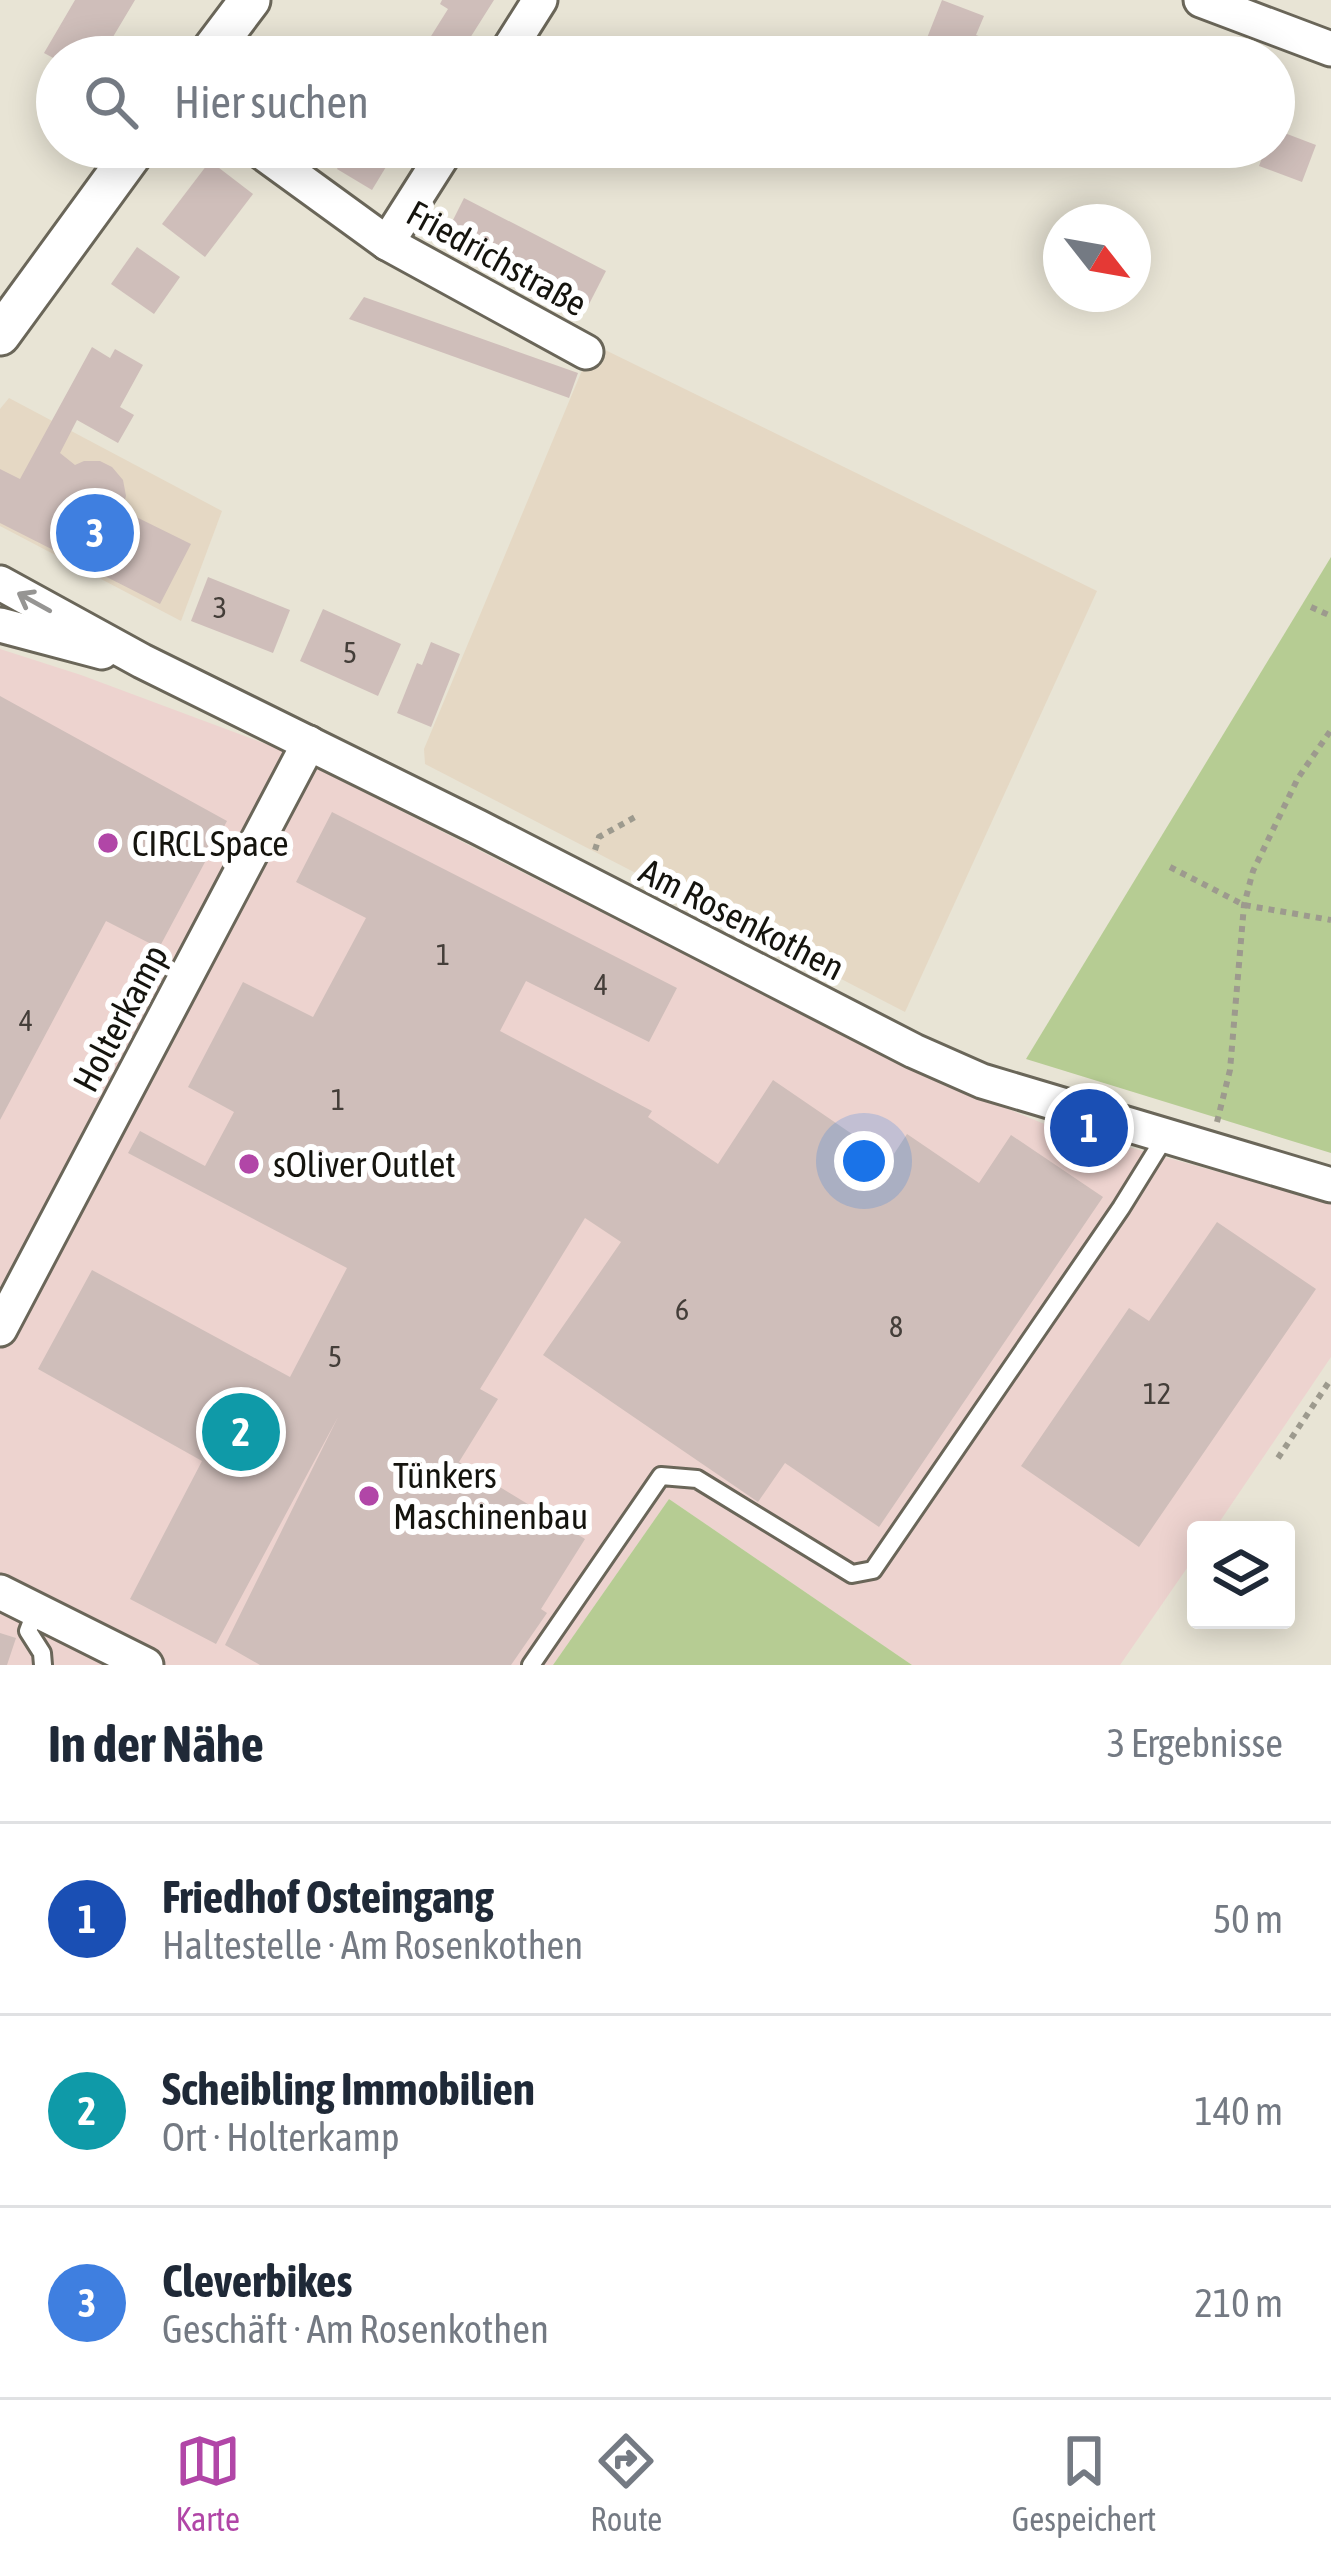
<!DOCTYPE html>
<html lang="de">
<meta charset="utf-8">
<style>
body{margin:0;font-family:"Asap Condensed",sans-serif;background:#f6f6f7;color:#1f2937}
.controls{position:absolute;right:36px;bottom:36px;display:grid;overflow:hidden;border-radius:12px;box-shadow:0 6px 30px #0003}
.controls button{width:108px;height:108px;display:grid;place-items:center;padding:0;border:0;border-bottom:3px solid #e0e1e3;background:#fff;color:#1f2937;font:60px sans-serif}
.compass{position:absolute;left:1043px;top:204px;width:108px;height:108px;border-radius:50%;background:#fff;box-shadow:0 6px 30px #0003;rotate:121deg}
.you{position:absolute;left:864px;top:1161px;width:42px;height:42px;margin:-30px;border:9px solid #fff;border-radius:50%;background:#1a73e8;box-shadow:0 0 0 18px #1a73e833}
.badge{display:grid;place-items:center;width:78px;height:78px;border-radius:50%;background:#b146a7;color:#fff;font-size:39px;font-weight:700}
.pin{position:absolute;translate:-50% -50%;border:6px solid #fff;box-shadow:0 3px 12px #0006}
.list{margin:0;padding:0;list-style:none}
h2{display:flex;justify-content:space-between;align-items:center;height:156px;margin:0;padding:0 48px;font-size:51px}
h2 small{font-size:39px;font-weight:400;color:#747a83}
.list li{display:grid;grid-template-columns:78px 1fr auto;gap:36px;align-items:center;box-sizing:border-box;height:192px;padding:0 48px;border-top:3px solid #e0e1e3}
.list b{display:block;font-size:45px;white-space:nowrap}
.list p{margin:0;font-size:39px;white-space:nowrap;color:#747a83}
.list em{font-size:39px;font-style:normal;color:#747a83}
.icon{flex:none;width:66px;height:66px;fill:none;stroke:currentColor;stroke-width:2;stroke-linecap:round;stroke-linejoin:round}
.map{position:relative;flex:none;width:1331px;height:1665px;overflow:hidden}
.search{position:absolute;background:#fff;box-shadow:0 6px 30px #0003;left:36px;right:36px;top:36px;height:132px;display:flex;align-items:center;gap:30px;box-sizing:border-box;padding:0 42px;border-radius:66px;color:#747a83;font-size:45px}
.sheet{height:732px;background:#fff}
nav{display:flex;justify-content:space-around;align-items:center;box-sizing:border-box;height:168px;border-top:3px solid #e0e1e3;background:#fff;font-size:33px;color:#747a83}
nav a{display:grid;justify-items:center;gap:6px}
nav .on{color:#b146a7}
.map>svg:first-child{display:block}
.commercial{fill:#e5d8c4}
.industrial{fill:#edd3cf}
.green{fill:#b6cc93}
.building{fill:#cfbeba}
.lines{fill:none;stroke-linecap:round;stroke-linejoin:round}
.service-casing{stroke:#6a6659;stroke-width:22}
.minor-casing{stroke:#6a6659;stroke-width:39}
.tertiary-casing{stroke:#6a6659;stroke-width:45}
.path{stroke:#9d9a8e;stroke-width:6;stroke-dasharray:6 6;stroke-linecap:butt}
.service{stroke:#fff;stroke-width:16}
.minor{stroke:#fff;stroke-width:33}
.tertiary{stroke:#fff;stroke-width:39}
.oneway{stroke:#969593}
.poi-dot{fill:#b146a7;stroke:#fff;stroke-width:4.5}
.labels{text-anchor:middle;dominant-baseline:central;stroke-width:12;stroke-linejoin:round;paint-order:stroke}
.number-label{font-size:30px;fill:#443e39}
.street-label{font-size:36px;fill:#15140e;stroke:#fff}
.poi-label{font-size:36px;fill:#15140e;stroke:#fff;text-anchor:start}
</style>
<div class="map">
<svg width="1331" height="1665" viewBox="0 0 1331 1665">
<rect width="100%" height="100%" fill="#e8e4d5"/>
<g class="commercial">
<polygon points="593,344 1097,591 905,1012 425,764 424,749"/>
<polygon points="9,398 222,511 181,621 0,526 0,409"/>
</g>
<polygon class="industrial" points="0,649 81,675 277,748 907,1067 1042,1123 1331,1203 1331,1357 1214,1530 1196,1530 1196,1555 1120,1665 912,1665 669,1499 553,1665 0,1665"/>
<g class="green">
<polygon points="1331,557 1331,1153 1026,1059"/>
<polygon points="669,1499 912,1665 553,1665"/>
</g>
<g class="building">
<polygon points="75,0 135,0 101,57 57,57 57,60 44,53"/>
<polygon points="442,0 494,0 458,57 418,57 448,9 440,4"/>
<polygon points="942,0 984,16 976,35 984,38 976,57 927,38"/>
<polygon points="1274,129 1316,145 1302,182 1259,166 1266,147 1274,147"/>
<polygon points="350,147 398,147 372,190 337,169"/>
<polygon points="615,147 669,147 659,168"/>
<polygon points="210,161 253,194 205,257 162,224"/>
<polygon points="464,198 606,271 587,308 445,236"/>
<polygon points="137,247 180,277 154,314 111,284"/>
<polygon points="364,297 578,373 569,398 349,319"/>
<polygon points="92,347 110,358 115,349 143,365 120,407 134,415 118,443 77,420 60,453 75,465 84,461 100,461 112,467 123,480 126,496 122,510 191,544 160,604 0,523 0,469 20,479"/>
<polygon points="208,577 290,610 273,653 191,621"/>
<polygon points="323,609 401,644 378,696 300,661"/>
<polygon points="431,642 460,654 431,727 397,713 417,663 422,665"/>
<polygon points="0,696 227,821 159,948 106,921 0,1120"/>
<polygon points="332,812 677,988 649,1042 526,981 500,1031 652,1111 648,1117 718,1164 773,1080 890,1160 907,1134 979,1183 1011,1135 1103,1197 879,1527 785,1463 758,1502 543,1355 621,1242 585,1218 480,1389 498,1399 459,1462 585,1539 541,1609 547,1613 511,1665 260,1665 225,1645 338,1417 216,1644 130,1599 202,1461 38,1369 92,1270 290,1377 347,1268 128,1153 140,1131 205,1166 234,1112 188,1087 243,982 313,1017 366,918 296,882"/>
<polygon points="1217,1222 1316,1289 1139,1547 1021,1466 1129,1308 1149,1321"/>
<polygon points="0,1633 16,1638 7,1665 0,1665"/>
</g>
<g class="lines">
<defs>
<g id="service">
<polyline points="36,1610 28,1631 42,1653 43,1665"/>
<polyline points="531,1665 661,1476 697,1479 852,1574 873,1570 1121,1208 1165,1137"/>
</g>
<g id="minor">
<polyline points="1201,0 1331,49"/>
<polyline points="504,57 540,0"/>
<polyline points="255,147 387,243 586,352"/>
<polyline points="387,243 448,147"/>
<polyline points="0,583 142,661 478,827 914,1051 982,1081 1331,1185"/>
<polyline points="0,625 102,652"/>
<polyline points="0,1329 309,743"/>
<polyline points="0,1592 146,1665"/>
</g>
<g id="tertiary">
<polyline points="207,57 250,0"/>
<polyline points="0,335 137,147"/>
</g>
</defs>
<use href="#service" class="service-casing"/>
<use href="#minor" class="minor-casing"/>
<use href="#tertiary" class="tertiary-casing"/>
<g class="path">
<polyline points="1311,607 1331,616"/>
<polyline points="595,850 599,837 637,816"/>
<polyline points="1170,867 1244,905 1331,920"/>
<polyline points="1217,1122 1230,1070 1244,905 1253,871 1298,778 1331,730"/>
<polyline points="1278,1458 1331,1379"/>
</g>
<use href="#service" class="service"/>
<use href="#minor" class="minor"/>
<use href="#tertiary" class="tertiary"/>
</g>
<defs><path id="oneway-shaft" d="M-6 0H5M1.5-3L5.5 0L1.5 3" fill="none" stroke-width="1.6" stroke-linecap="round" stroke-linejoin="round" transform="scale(3)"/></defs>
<use class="oneway" href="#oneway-shaft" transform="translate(34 602) rotate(-151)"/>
<g class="poi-dot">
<circle cx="108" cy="843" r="12"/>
<circle cx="249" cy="1164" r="12"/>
<circle cx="369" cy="1496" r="12"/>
</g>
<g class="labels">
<g class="number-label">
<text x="220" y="607">3</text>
<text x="350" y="652">5</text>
<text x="443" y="954">1</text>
<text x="601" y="984">4</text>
<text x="26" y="1020">4</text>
<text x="338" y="1099">1</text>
<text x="682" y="1309">6</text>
<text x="896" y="1326">8</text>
<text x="335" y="1356">5</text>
<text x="1157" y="1393">12</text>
</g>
<g class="street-label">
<text transform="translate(497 258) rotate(29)">Friedrichstraße</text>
<text transform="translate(742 919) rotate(27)">Am Rosenkothen</text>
<text transform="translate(120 1018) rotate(-62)">Holterkamp</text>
</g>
<g class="poi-label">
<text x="132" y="843">CIRCL Space</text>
<text x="273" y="1164">sOliver Outlet</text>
<text x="393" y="1475">Tünkers<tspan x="393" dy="41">Maschinenbau</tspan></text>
</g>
</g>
</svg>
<div class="controls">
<button><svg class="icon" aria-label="layers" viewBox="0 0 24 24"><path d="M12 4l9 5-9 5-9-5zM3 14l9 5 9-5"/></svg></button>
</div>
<svg class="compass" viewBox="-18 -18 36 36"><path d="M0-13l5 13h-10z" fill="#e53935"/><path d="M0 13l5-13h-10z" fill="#747a83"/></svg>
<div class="you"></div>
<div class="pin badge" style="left:1089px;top:1128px;background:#1a4fb4">1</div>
<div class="pin badge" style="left:241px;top:1432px;background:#0f9aa8">2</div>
<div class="pin badge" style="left:95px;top:533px;background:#3f7fe0">3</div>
<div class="search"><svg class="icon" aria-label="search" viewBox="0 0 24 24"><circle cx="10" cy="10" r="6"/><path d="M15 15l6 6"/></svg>Hier suchen</div>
</div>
<section class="sheet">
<h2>In der Nähe<small>3 Ergebnisse</small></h2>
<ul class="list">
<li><span class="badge" style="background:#1a4fb4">1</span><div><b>Friedhof Osteingang</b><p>Haltestelle · Am Rosenkothen</p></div><em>50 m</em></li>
<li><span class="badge" style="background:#0f9aa8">2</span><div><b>Scheibling Immobilien</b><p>Ort · Holterkamp</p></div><em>140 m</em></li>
<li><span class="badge" style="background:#3f7fe0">3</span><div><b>Cleverbikes</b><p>Geschäft · Am Rosenkothen</p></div><em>210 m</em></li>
</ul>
</section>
<nav>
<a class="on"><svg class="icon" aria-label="map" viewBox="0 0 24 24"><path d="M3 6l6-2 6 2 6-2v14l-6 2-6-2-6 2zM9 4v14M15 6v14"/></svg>Karte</a>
<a><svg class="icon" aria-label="directions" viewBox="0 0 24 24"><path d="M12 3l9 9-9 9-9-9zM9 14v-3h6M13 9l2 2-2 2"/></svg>Route</a>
<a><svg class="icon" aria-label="saved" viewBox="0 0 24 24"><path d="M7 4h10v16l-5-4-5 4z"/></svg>Gespeichert</a>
</nav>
